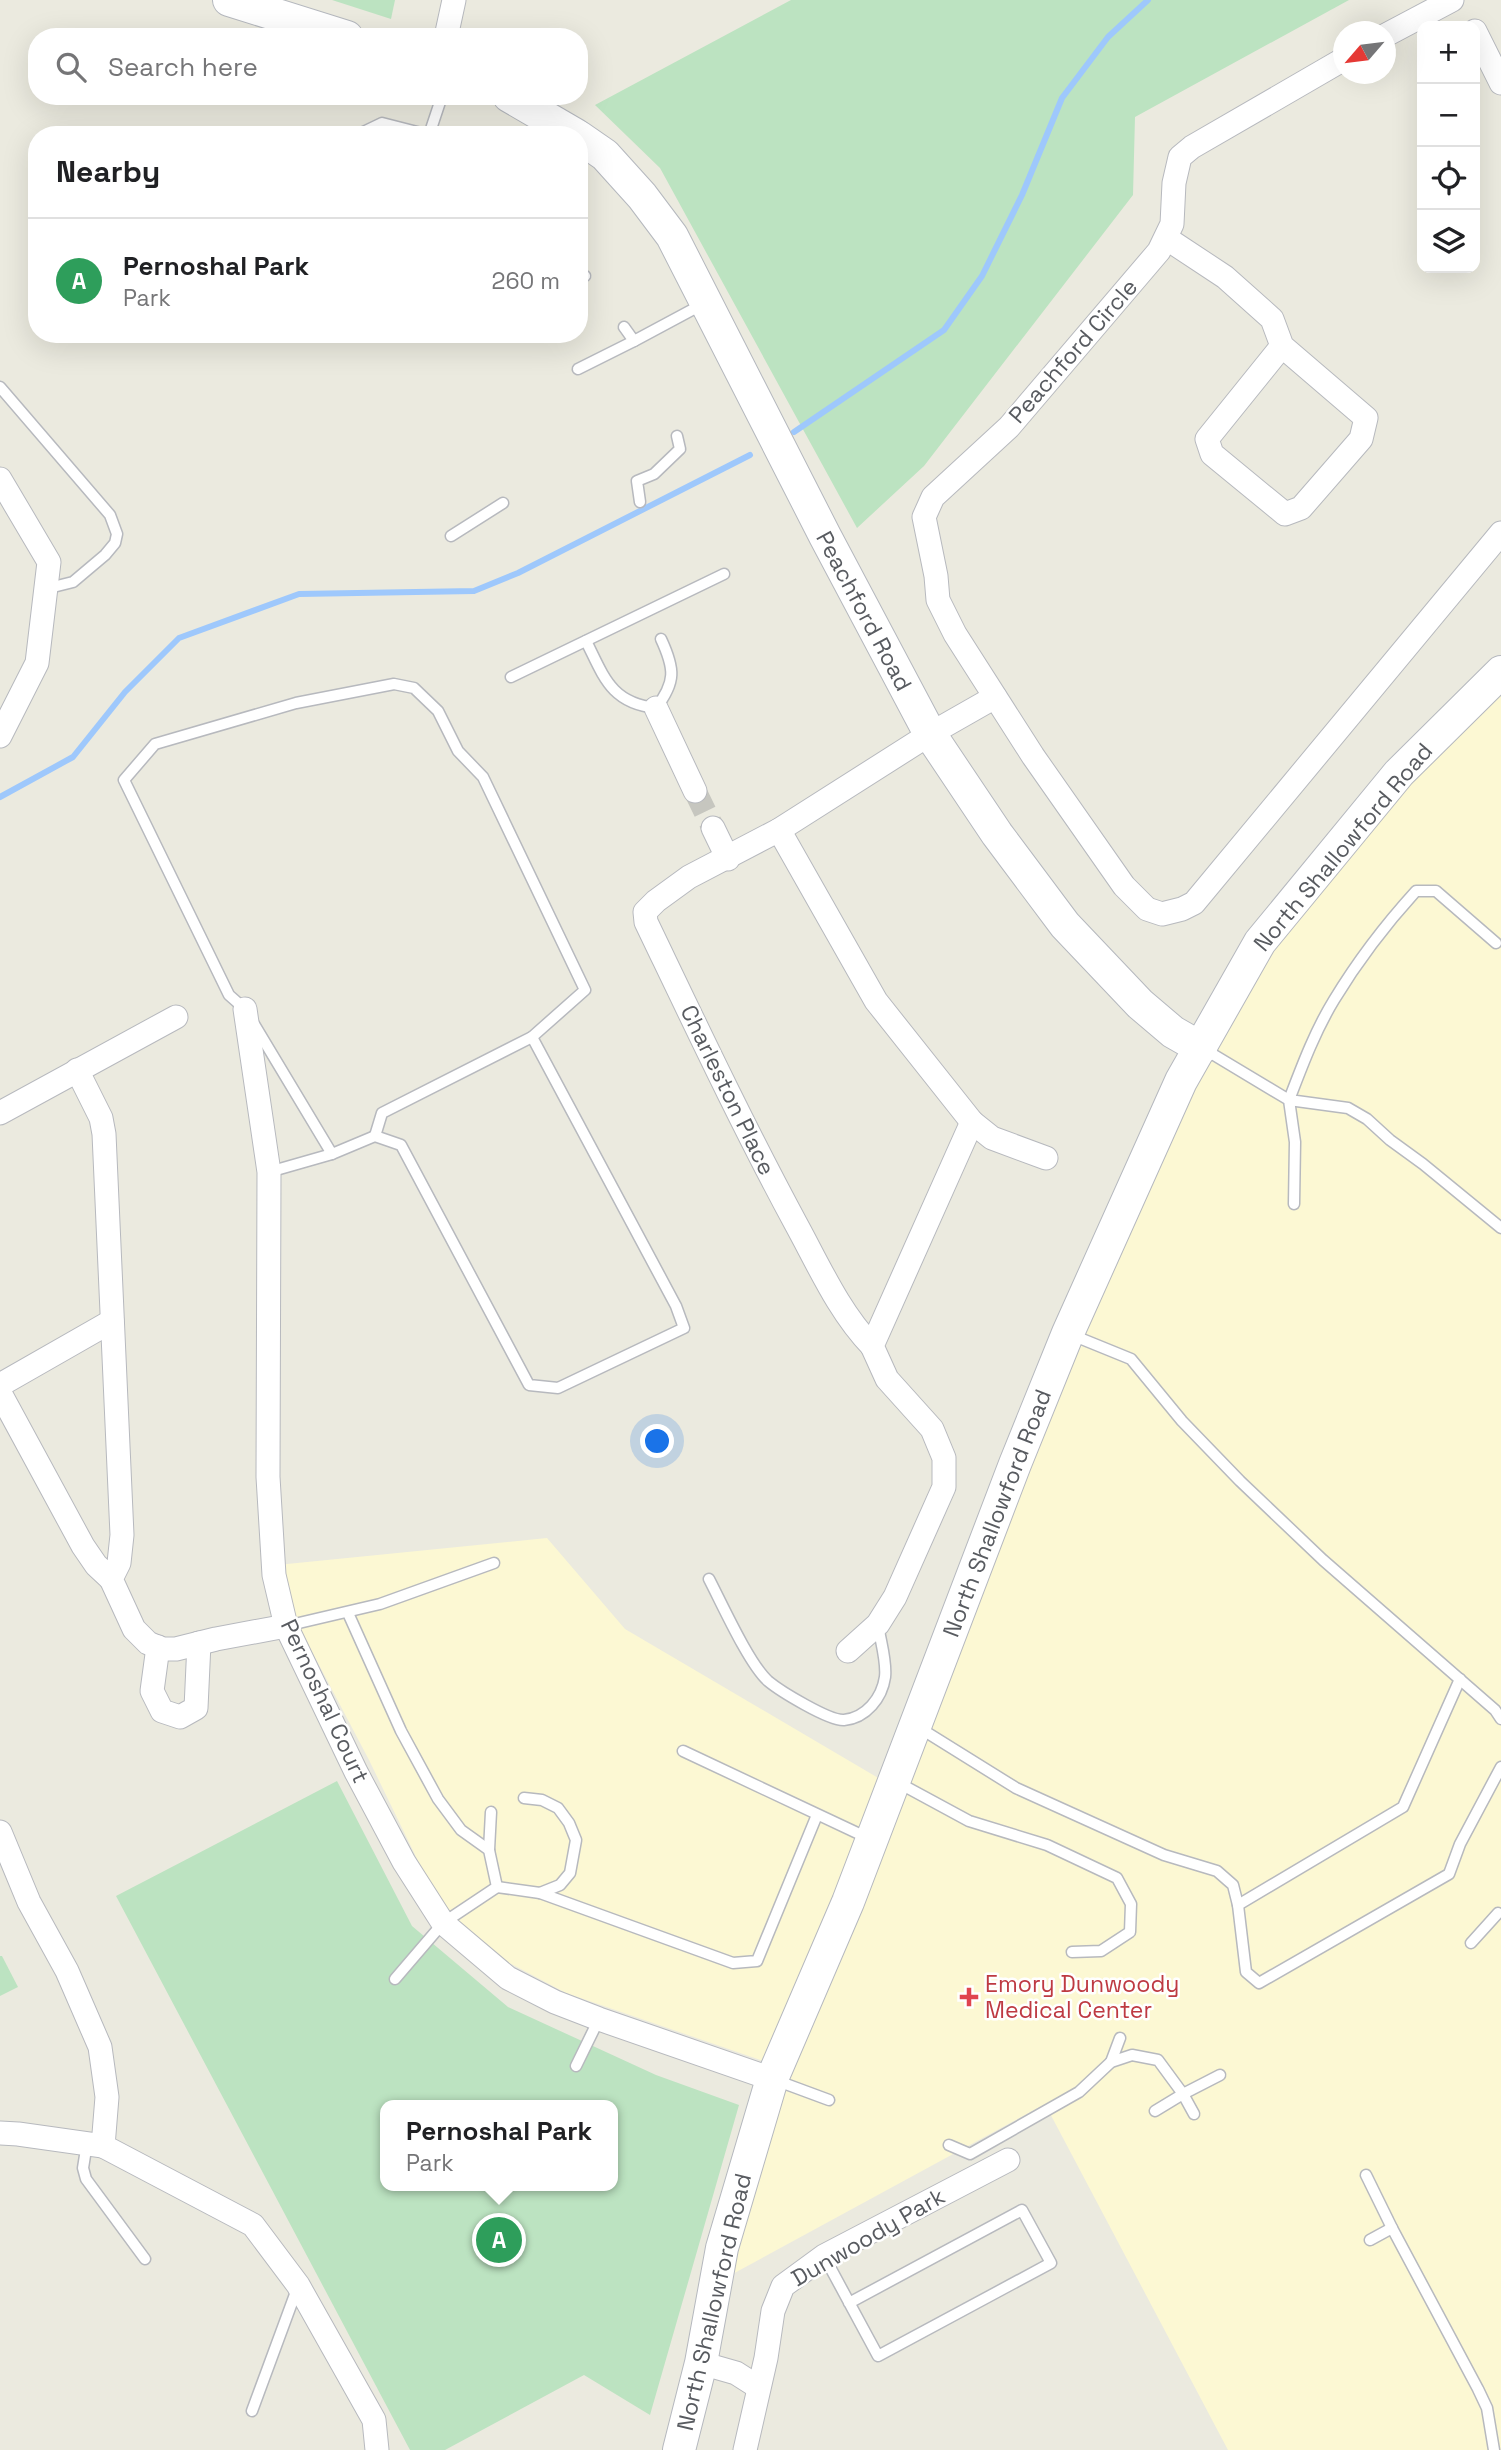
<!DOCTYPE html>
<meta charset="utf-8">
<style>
body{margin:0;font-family:"Space Grotesk",sans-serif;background:#f2f2f2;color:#202124}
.controls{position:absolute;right:21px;top:21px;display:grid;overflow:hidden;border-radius:14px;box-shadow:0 7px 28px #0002}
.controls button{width:63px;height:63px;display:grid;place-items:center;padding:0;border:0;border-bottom:2px solid #e0e0e0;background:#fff;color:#202124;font:35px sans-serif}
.compass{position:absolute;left:1333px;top:21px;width:63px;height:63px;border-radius:50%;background:#fff;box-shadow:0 7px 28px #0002;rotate:242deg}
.you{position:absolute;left:658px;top:1442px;width:24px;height:24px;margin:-18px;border:5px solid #fff;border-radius:50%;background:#1a73e8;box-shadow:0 0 0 10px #1a73e833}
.badge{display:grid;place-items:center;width:46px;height:46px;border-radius:50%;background:#db2777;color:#fff;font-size:23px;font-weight:700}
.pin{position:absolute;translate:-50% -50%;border:4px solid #fff;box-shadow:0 2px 7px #0006}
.popup{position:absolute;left:380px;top:2100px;width:238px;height:91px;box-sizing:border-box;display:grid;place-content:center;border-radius:14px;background:#fff;filter:drop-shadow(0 2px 5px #0005);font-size:23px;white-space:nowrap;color:#757577}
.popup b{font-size:26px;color:#202124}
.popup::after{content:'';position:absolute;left:50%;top:100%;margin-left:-14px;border:14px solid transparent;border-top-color:#fff}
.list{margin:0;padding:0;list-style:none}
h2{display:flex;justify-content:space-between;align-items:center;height:91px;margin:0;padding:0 28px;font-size:30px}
h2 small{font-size:23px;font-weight:400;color:#757577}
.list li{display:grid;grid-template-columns:46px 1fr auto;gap:21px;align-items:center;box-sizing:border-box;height:126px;padding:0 28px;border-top:2px solid #e0e0e0}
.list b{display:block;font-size:26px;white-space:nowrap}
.list p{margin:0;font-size:23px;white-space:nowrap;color:#757577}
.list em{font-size:23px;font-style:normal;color:#757577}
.icon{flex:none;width:38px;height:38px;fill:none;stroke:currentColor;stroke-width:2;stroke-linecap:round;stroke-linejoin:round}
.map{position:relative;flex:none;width:1501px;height:2450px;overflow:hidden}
.search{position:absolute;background:#fff;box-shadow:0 7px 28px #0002;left:28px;top:28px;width:560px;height:77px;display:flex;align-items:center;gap:18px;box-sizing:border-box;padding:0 24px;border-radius:28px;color:#757577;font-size:26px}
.panel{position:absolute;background:#fff;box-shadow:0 7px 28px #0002;left:28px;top:126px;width:560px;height:217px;border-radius:28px}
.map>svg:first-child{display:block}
.commercial{fill:#fcf8d3}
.green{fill:#bce3c1;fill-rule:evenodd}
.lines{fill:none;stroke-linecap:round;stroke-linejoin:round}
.stream{stroke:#9ec8fc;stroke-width:6}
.street-tunnel{stroke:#c6c6bf;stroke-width:23;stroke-dasharray:23 11;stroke-linecap:butt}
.lane-casing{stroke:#b7b9be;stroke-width:13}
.street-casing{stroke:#b7b9be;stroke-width:25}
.secondary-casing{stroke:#b5b8be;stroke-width:34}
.lane{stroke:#fff;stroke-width:10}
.street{stroke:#fff;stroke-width:23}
.secondary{stroke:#fff;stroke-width:32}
.health-dot{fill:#e0444e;stroke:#fff;stroke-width:2.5}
.labels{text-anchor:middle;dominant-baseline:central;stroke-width:5;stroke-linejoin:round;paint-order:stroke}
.street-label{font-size:23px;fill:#585b60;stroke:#fff}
.health-label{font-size:23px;fill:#be3a42;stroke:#fff;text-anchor:start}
</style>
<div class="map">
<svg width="1501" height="2450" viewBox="0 0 1501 2450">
<rect width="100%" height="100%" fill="#ebeadf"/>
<polygon class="commercial" points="1501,678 1501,2450 1228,2450 1045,2104 716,2283 778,2066 566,1993 453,1933 369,1760 267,1566 547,1538 625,1629 897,1789 1184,1050 1296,910"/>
<g class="green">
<polygon points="332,0 395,0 391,19"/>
<polygon points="791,0 1349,0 1135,117 1133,195 924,466 857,528 660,168 595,105"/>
<path d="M337,1781L412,1926L508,2007L656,2075L739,2105L650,2415L584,2375L445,2450H410L116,1896ZM385,2105H613V2186H385Z"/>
<polygon points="0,1956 2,1956 18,1987 0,1996"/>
</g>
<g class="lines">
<g class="stream">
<polyline points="794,432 944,330 982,276 1022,195 1062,98 1108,37 1148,0"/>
<polyline points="0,797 73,757 125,692 179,638 299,594 474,591 518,573 750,455"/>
</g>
<polyline class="street-tunnel" points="695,791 713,828"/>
<defs>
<g id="lane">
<polyline points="357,135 382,123 429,135 442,96"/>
<polyline points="579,279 585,276"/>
<polyline points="624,327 634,341 703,304"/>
<polyline points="578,369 634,341"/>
<polyline points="0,387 110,515 117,534 115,543 105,555 73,582 45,589"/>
<polyline points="640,502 637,481 654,474 680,449 677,436"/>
<polyline points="451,536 503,503"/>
<path d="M586,641C604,677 611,703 656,708C676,682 675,669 661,639"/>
<polyline points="511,677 724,574"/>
<path d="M1496,943L1436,891H1416C1386,924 1357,962 1334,1000C1315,1031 1302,1066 1289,1100L1348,1108L1367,1119L1390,1140L1423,1164L1501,1228"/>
<polyline points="246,1010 229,995 124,780 155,744 296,703 394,684 414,688 438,711 458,751 483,777 585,990 532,1037 382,1113 375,1136"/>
<polyline points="254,1024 332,1154"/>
<polyline points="1204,1049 1289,1100 1295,1142 1294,1204"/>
<polyline points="269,1172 332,1154 375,1136 401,1145 529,1385 558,1388 684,1328 676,1306 532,1037"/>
<polyline points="1072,1335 1131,1359 1182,1421 1240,1481 1323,1560 1495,1710 1501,1719"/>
<path d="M709,1579C722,1604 749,1664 768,1681C780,1691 829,1721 844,1720C866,1718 882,1698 885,1677C887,1661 880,1640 878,1624"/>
<polyline points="348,1613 401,1731 438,1799 461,1830 489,1850 497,1887 443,1923 395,1979"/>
<polyline points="286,1626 380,1604 494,1563"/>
<polyline points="918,1727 1016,1788 1164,1855 1217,1871 1233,1885 1238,1905 1246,1972 1259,1983 1449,1874 1460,1844 1501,1767"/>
<polyline points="683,1751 870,1839"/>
<polyline points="897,1782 969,1821 1047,1845 1117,1878 1131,1904 1130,1932 1101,1951 1072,1952"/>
<polyline points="524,1798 542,1800 558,1808 569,1823 576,1840 570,1873 560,1885 540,1893"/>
<polyline points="489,1850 491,1812"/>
<polyline points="497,1887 540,1893 733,1963 757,1961 817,1815"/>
<polyline points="1238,1905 1403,1807 1460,1679"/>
<polyline points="1471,1943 1498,1913"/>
<polyline points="1111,2062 1120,2038"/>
<polyline points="576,2066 599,2019"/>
<polyline points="775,2080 829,2100"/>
<polyline points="1194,2114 1183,2094 1220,2075"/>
<polyline points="87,2143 83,2168 86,2179 145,2259"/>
<polyline points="949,2145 970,2154 1079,2092 1111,2062 1132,2055 1158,2060 1183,2094 1155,2111"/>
<polyline points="1366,2175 1392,2228"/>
<polyline points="1370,2240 1392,2228 1478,2389 1487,2408 1494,2450"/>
<polyline points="824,2256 878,2356 1051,2263 1022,2210 849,2303"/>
<polyline points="252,2411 297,2289"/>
</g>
<g id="street">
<polyline points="1475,31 1501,83"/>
<polyline points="1386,35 1452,0"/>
<polyline points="446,37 454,0"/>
<polyline points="1344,59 1192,147 1180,157 1174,183 1172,224 1159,251 1009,427 933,497 924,517 936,576 938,600 955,634 1033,756 1124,886 1147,909 1162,914 1182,909 1194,903 1501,533"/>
<polyline points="1166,238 1225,277 1272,319 1282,346 1207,439 1212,454 1285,514 1301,508 1361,439 1366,418 1282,346"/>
<polyline points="0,479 49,562 37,663 0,736"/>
<polyline points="656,708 695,791"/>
<polyline points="713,828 728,859"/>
<polyline points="779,830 876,1001 972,1122 992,1138 1046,1158"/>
<polyline points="245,1009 269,1172 268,1477 274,1575 286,1626 356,1772 404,1862 443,1923 508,1978 555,2002 599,2019 772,2079"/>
<polyline points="77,1070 101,1118 104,1134 122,1535 119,1563 111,1579 134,1629 148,1643 162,1649 176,1649 216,1639 286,1626"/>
<polyline points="0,1113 176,1017"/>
<path d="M872,1346C839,1312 819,1266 796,1224C743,1126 695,1024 646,922L645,912L656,901L689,877L779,830L930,734L995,697"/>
<polyline points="0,1385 112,1321"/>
<polyline points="0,1393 83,1546 96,1565 111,1579"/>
<polyline points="158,1647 152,1691 162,1711 180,1717 196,1708 199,1643"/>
<polyline points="848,1651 878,1624 895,1597 944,1487 944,1458 932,1429 887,1379 872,1346 972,1122"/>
<polyline points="0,1832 29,1902 67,1971 100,2047 107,2097 103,2146 253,2225 298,2285 374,2420 377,2450"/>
<polyline points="0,2133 18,2134 103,2146"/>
<polyline points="701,2363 736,2373 758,2387"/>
<polyline points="745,2450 766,2358 773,2311 783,2286 824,2256 1008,2160"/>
</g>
<g id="secondary">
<polyline points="229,0 347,37"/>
<polyline points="509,96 576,135"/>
<polyline points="579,137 605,155 642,196 672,236 825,536 930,734 997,834 1065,925 1140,1004 1173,1032 1201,1048"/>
<polyline points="679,2450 701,2363 722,2248 772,2079 848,1902 1015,1464 1068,1333 1181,1081 1260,942 1399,773 1501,672"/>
</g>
</defs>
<use href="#lane" class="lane-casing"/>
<use href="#street" class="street-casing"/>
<use href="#secondary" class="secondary-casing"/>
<use href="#lane" class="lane"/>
<use href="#street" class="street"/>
<use href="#secondary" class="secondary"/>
</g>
<path class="health-dot" d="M965.5 1986.5h7v7h7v7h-7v7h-7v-7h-7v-7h7z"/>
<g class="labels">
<g class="street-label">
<text transform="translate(1073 351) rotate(-49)">Peachford Circle</text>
<text transform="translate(864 611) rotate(62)">Peachford Road</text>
<text transform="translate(1343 847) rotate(-50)">North Shallowford Road</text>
<text transform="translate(728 1090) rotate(64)">Charleston Place</text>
<text transform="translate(997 1513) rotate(-69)">North Shallowford Road</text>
<text transform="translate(325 1701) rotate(65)">Pernoshal Court</text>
<text transform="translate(868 2237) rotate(-30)">Dunwoody Park</text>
<text transform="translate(714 2302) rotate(-77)">North Shallowford Road</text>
</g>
<g class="health-label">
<text x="985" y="1984">Emory Dunwoody<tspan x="985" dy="26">Medical Center</tspan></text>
</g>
</g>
</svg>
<div class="controls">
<button>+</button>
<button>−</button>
<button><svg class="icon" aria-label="locate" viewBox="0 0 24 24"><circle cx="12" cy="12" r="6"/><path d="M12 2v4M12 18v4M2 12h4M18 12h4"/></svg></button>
<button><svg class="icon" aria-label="layers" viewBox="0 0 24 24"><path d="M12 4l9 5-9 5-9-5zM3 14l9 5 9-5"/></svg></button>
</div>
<svg class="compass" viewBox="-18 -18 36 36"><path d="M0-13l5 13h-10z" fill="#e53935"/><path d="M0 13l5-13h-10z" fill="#757577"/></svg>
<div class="you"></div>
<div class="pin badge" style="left:499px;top:2240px;background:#2e9e5b">A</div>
<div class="popup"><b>Pernoshal Park</b>Park</div>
<div class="search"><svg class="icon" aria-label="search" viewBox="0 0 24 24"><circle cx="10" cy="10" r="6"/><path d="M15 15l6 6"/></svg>Search here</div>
<section class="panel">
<h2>Nearby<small></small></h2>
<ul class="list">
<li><span class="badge" style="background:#2e9e5b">A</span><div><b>Pernoshal Park</b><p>Park</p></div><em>260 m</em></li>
</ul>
</section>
</div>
